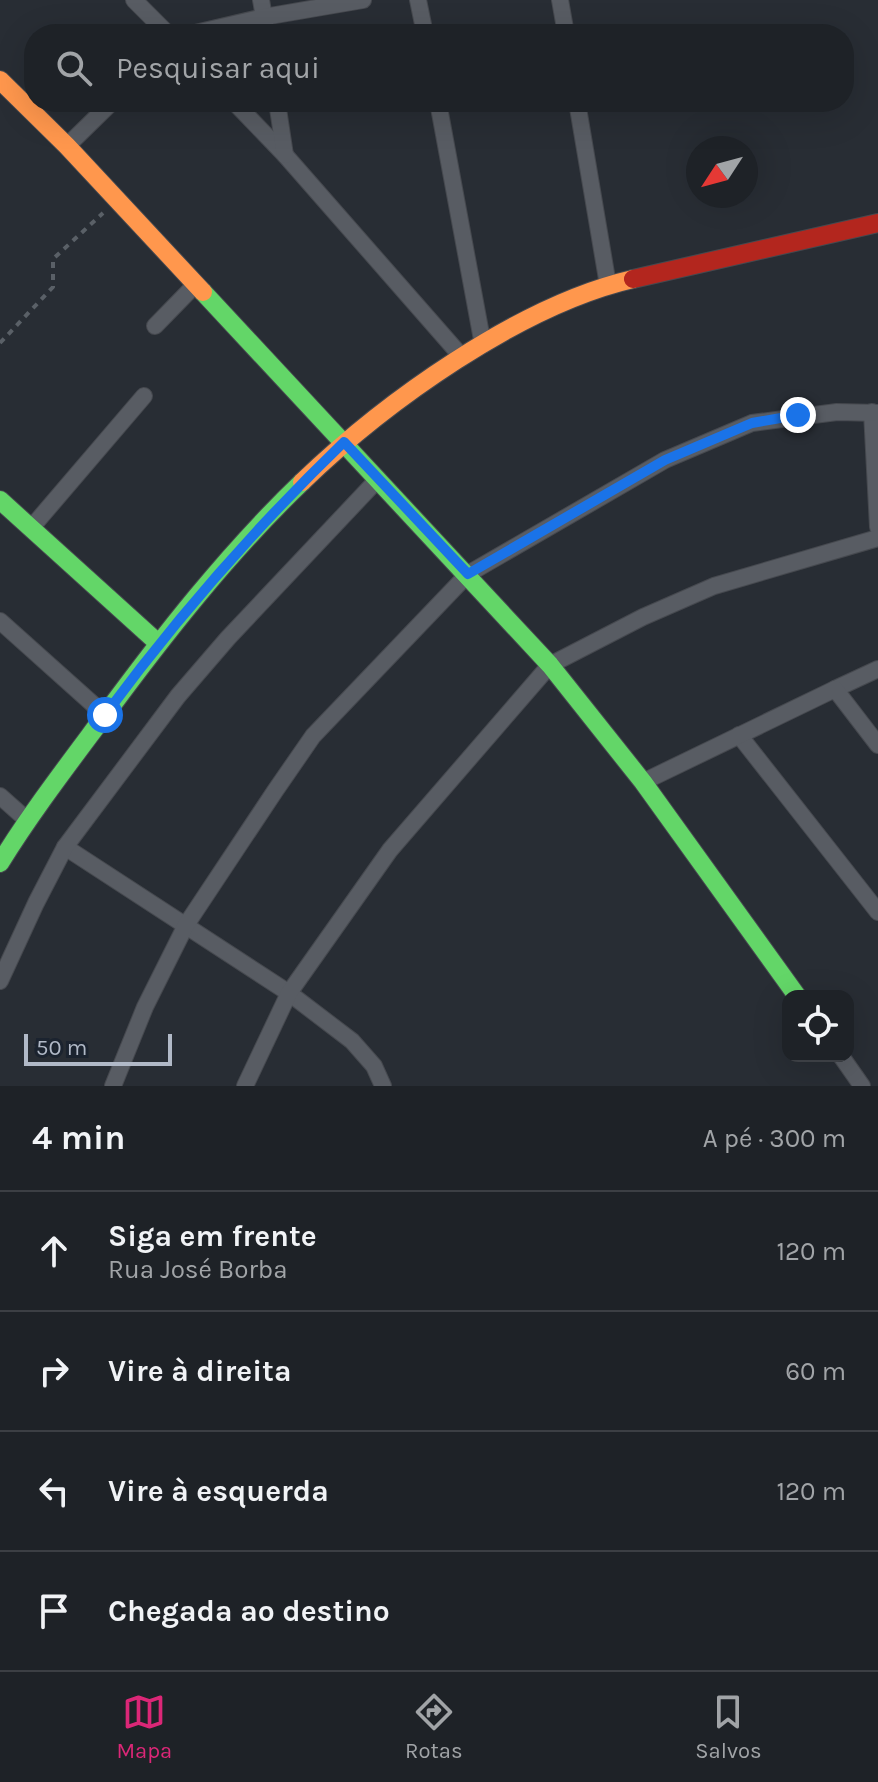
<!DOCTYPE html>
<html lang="pt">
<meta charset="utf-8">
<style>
body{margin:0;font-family:Karla,sans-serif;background:#262a2f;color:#f1f3f6}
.controls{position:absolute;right:24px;bottom:24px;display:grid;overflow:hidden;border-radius:16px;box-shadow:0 8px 32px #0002}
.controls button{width:72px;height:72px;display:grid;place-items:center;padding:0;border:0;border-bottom:2px solid #3c3f44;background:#1e2227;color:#f1f3f6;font:40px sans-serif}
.compass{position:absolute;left:686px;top:136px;width:72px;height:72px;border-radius:50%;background:#1e2227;box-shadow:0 8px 32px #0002;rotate:234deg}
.scale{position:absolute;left:24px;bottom:20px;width:148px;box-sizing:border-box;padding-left:8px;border:4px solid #b1b9c7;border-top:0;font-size:22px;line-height:28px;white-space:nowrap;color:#b1b9c7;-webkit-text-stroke:6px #1b232f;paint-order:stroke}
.stop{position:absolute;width:24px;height:24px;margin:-18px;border:6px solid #1a73e8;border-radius:50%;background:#fff}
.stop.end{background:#1a73e8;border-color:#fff;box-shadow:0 2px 8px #0008}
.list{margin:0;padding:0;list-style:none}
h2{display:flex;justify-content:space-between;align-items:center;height:104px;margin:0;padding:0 32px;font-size:34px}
h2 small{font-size:26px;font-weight:400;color:#a1a4a7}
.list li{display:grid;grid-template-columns:52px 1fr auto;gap:24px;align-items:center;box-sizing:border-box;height:120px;padding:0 32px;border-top:2px solid #3c3f44}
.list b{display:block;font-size:30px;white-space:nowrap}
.list p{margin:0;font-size:26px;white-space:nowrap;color:#a1a4a7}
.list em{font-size:26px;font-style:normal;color:#a1a4a7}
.icon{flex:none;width:44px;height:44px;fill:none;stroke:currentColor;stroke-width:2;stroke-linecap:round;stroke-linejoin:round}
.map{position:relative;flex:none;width:878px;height:1086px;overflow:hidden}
.search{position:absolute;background:#1e2227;box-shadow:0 8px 32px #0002;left:24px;right:24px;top:24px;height:88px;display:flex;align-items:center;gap:20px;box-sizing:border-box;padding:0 28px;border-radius:32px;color:#a1a4a7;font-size:30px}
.sheet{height:584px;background:#1e2227}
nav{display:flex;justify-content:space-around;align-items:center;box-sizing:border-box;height:112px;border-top:2px solid #3c3f44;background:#1e2227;font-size:22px;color:#a1a4a7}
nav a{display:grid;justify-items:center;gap:4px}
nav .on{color:#db2777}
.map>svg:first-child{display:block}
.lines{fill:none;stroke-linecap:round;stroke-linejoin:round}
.street-casing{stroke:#46494f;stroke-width:18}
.fast-casing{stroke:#46494f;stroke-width:20}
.slow-casing{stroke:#46494f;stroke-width:20}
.jam-casing{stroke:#46494f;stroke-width:20}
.path{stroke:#5a6067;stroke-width:4;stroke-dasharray:6 6;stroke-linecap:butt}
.street{stroke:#585c63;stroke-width:16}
.fast{stroke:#63d668;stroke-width:18}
.slow{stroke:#ff974d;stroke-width:18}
.jam{stroke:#b3261e;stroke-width:18}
.route{stroke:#1a73e8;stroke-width:10}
</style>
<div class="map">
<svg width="878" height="1086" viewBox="0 0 878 1086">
<rect width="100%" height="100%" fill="#282d34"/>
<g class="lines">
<defs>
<g id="street">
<polyline points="134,0 168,34"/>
<polyline points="261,0 267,34"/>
<polyline points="418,0 425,34"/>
<polyline points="560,0 566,34"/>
<polyline points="191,34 264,17 363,0"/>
<polyline points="234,102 285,155 462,357"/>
<polyline points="277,102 285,155"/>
<polyline points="438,102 483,345"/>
<polyline points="577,102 608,285"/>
<polyline points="67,146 112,102"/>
<polyline points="155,326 195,285"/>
<polyline points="872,412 878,527"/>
<polyline points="32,527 144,396"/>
<polyline points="0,621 105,715"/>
<polyline points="835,689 878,669"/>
<polyline points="739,735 878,912"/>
<polyline points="643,782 835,689 878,745"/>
<polyline points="0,796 27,820"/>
<polyline points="65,847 289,993 352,1041 374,1066 383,1086"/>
<polyline points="0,981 36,903 65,847 178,696 228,638 378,479"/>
<polyline points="841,1056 862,1086"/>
<polyline points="113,1086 145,1007 186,925 275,791 313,736 468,574 665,460 752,423 837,412 878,413"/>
<polyline points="245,1086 289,993 390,850 550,665 643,617 714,586 878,538"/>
</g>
<g id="fast">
<polyline points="203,292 550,665 643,782 797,996"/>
<polyline points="0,500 158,643"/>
<path d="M0,863C31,813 67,766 102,719C163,636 228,553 302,482"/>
</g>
<g id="slow">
<polyline points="0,80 67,146 203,292"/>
<path d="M302,482C385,402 520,305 633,279"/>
</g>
<polyline id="jam" points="633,279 878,223"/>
</defs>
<use href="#street" class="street-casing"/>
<use href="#fast" class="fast-casing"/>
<use href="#slow" class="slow-casing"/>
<use href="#jam" class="jam-casing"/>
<polyline class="path" points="0,343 53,287 53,259 103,213"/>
<use href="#street" class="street"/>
<use href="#fast" class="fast"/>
<use href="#slow" class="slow"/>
<use href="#jam" class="jam"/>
</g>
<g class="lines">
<path class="route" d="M105,715C178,616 256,527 344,442L468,574L665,460L752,423L798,415"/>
</g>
</svg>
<div class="controls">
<button><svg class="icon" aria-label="locate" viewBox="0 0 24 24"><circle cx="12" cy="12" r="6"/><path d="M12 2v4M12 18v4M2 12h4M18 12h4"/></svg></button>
</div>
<svg class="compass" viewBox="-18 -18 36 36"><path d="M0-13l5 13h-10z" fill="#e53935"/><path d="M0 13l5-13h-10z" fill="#a1a4a7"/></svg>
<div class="scale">50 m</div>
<div class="stop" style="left:105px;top:715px"></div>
<div class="stop end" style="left:798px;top:415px"></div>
<div class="search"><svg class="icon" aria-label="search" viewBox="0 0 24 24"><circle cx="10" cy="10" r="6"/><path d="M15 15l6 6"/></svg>Pesquisar aqui</div>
</div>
<section class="sheet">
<h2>4 min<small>A pé · 300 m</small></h2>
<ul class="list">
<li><svg class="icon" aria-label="ahead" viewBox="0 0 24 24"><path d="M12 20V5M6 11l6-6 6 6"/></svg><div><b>Siga em frente</b><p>Rua José Borba</p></div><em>120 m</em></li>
<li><svg class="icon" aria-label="right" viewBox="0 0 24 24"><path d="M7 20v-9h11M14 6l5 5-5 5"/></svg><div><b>Vire à direita</b></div><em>60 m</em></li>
<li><svg class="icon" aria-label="left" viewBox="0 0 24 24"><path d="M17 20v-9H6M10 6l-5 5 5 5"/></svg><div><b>Vire à esquerda</b></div><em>120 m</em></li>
<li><svg class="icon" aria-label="arrive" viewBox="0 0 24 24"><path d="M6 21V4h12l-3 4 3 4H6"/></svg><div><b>Chegada ao destino</b></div></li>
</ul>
</section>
<nav>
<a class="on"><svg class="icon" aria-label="map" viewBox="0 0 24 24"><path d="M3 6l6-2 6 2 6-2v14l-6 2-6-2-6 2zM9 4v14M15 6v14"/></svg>Mapa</a>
<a><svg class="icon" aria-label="directions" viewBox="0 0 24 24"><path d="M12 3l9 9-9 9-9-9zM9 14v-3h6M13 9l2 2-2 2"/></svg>Rotas</a>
<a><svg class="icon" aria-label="saved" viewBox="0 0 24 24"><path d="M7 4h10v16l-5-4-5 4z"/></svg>Salvos</a>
</nav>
